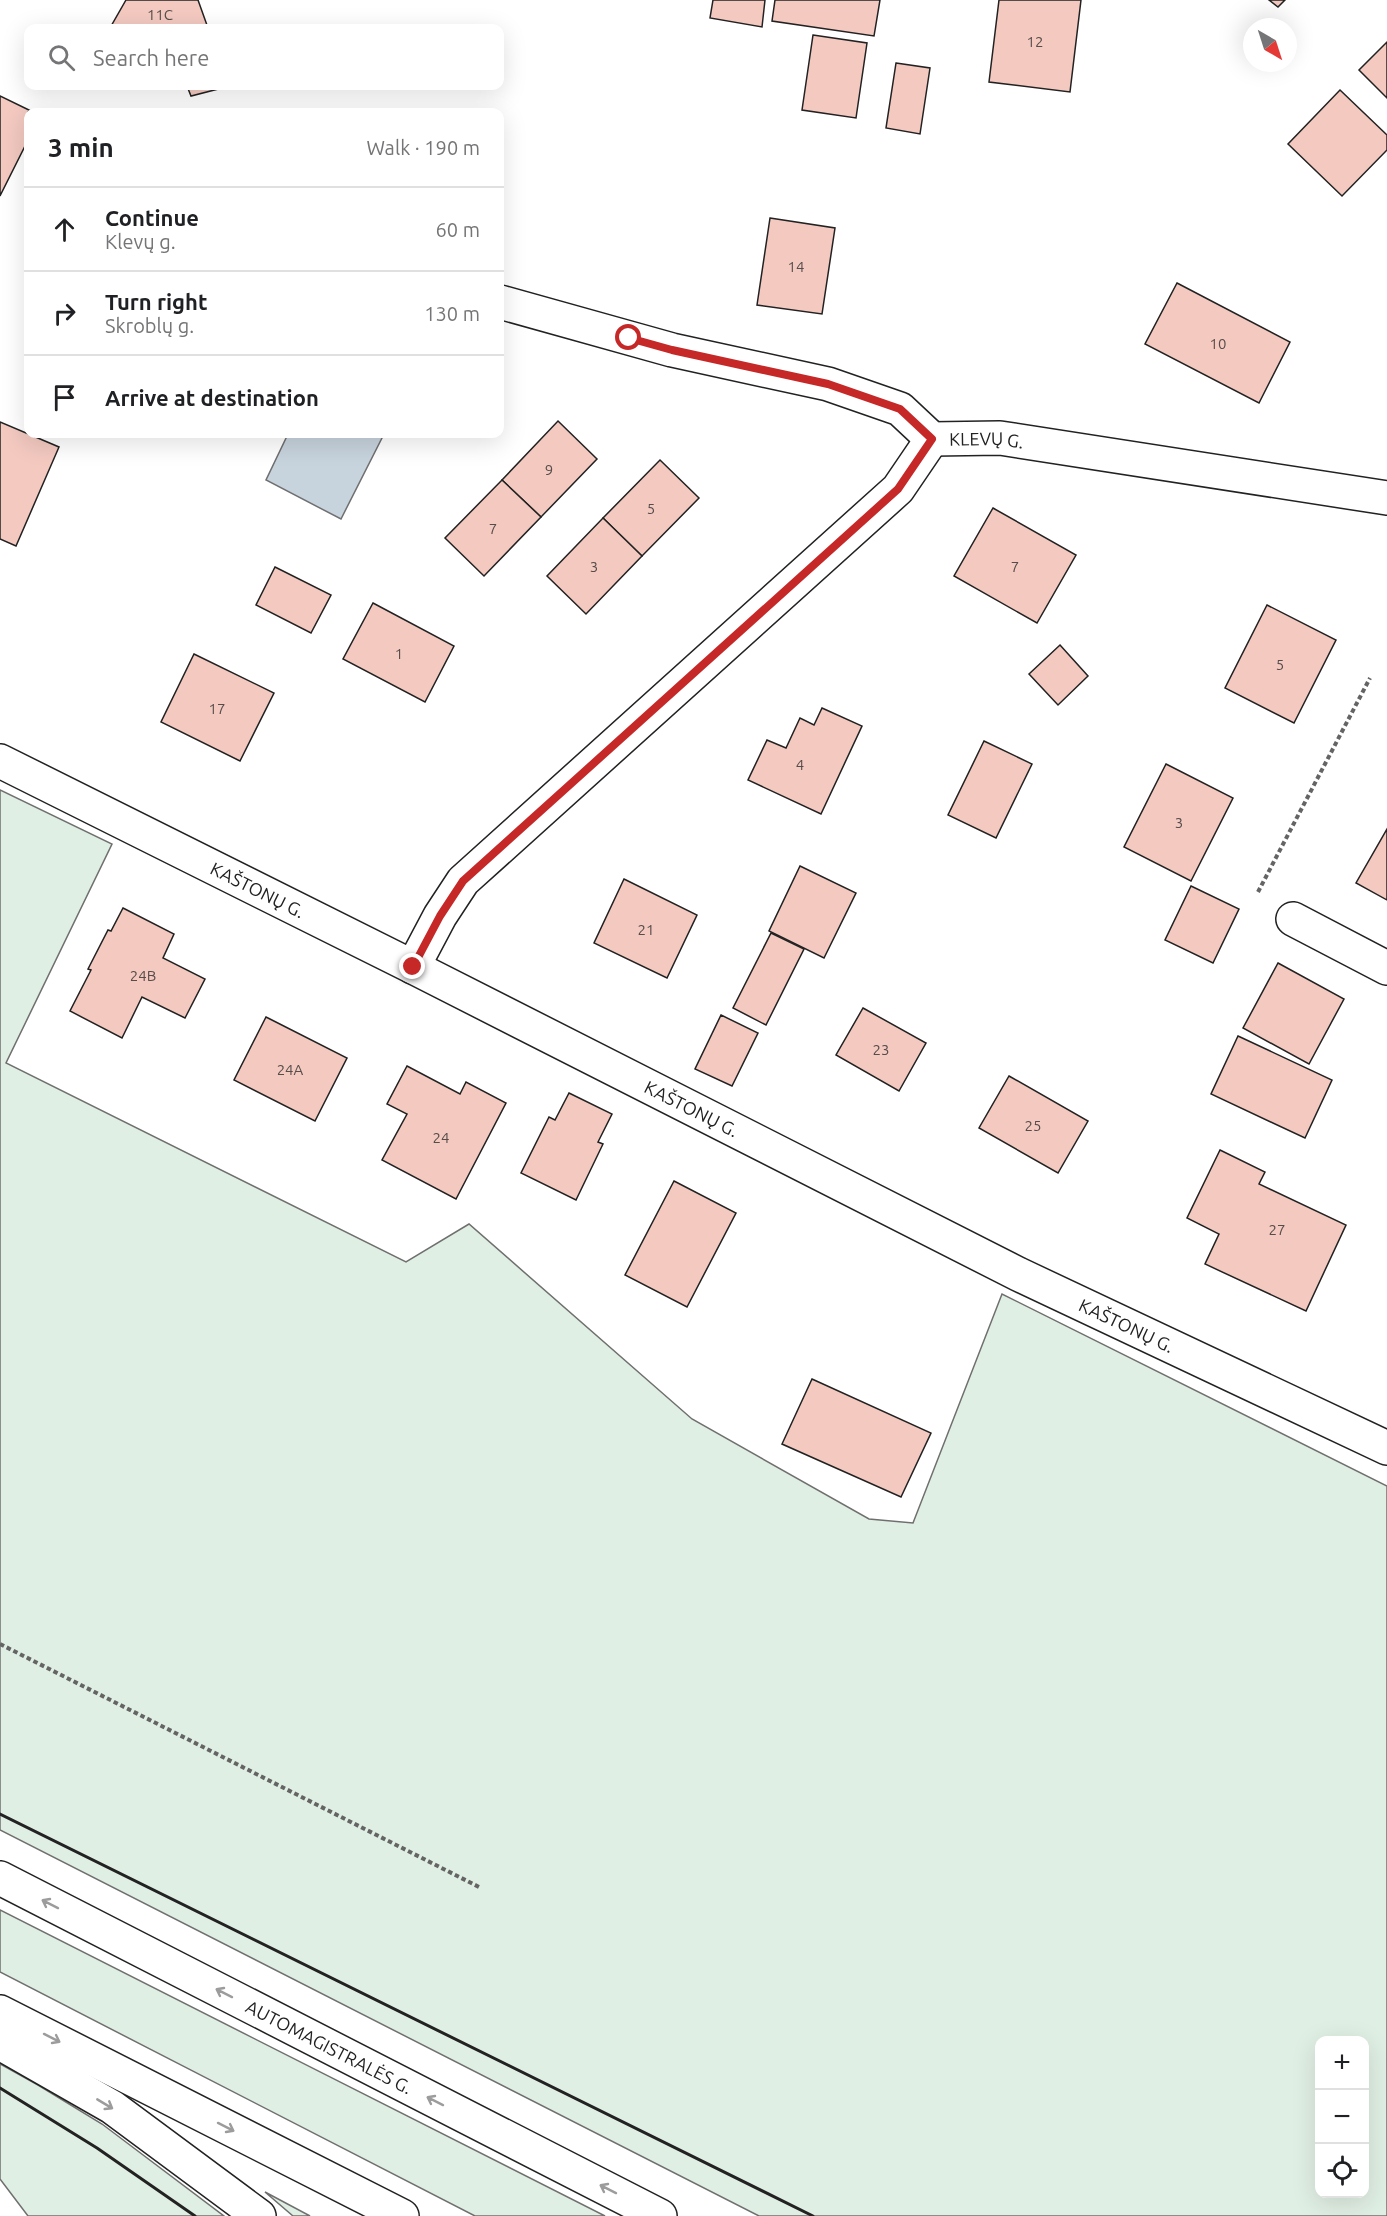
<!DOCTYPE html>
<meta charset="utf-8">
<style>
body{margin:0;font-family:Ubuntu,sans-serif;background:#f2f2f2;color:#202124}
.controls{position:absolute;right:18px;bottom:18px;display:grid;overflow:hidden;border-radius:12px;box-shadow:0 6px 24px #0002}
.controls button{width:54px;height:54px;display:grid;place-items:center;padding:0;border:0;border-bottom:2px solid #e0e0e0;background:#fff;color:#202124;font:30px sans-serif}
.compass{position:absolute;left:1243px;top:18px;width:54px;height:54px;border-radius:50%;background:#fff;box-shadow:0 6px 24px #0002;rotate:141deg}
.stop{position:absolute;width:18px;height:18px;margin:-14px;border:4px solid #c62828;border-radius:50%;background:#fff}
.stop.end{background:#c62828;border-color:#fff;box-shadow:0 2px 6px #0008}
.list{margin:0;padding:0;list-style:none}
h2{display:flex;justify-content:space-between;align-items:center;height:78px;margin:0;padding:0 24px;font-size:26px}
h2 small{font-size:20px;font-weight:400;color:#757577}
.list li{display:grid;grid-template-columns:39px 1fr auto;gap:18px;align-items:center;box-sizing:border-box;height:84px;padding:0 24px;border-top:2px solid #e0e0e0}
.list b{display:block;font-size:22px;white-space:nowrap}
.list p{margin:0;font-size:20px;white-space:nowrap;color:#757577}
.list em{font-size:20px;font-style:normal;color:#757577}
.icon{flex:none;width:33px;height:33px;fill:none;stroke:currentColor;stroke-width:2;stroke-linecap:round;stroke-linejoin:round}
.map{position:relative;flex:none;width:1387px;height:2216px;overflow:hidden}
.search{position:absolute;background:#fff;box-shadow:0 6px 24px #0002;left:24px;top:24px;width:480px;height:66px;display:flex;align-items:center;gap:15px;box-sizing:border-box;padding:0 21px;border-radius:12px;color:#757577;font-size:22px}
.panel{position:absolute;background:#fff;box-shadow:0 6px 24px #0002;left:24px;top:108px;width:480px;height:330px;border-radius:12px}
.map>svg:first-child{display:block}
.green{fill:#e0efe3;stroke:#6f6f6f;stroke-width:1.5;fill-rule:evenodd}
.water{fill:#c7d3dd;stroke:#6f6f6f;stroke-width:1.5}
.building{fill:#f3c9c0;stroke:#222;stroke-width:1.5}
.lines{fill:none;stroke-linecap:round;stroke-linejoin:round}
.street-casing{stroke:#222;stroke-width:36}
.highway-casing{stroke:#222;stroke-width:36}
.path{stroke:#646464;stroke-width:4;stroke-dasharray:4.5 3;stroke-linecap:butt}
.street{stroke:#fff;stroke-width:33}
.highway{stroke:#fff;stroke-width:33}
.wall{stroke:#222;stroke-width:3}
.oneway{stroke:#9c9c9c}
.route{stroke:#c62828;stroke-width:8}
.labels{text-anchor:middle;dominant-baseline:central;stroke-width:4.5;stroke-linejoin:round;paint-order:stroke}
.number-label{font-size:15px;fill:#564c4a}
.street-label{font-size:18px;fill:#222;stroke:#fff}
</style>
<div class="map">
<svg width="1387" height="2216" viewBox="0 0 1387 2216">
<rect width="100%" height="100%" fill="#fff"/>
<g class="green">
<path d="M0,790L112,844L6,1063L406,1262L469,1224L692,1419L869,1519L913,1523L1002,1294L1387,1486V2216H759L0,1830ZM1364,2040V2194H1320V2040Z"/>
<polygon points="0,1910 605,2216 475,2216 0,1972"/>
<polygon points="0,2064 38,2085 102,2124 224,2216 28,2216 0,2179"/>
<polygon points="265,2192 310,2216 293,2216"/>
</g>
<polygon class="water" points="288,434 384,434 341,519 266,480"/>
<g class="building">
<polygon points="126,0 198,0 208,28 110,28"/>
<polygon points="713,0 765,0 762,27 710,18"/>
<polygon points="775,0 880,0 874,36 772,21"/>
<polygon points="999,0 1081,0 1070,92 989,82"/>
<polygon points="1269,0 1285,0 1278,7"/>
<polygon points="813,35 867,43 856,118 802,110"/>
<polygon points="1387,42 1387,98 1359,70"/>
<polygon points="896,63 930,68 920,134 886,128"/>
<polygon points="187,86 230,86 191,96"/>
<polygon points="1340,90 1387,135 1387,150 1342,196 1288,144"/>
<polygon points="0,96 33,112 28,112 28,140 0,196"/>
<polygon points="770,218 835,228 822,314 757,305"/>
<polygon points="1177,283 1290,342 1259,403 1145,344"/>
<polygon points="558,421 597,459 541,517 502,480"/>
<polygon points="0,422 59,447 16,546 0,539"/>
<polygon points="660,460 699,498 642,556 603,518"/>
<polygon points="502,480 541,517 484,576 445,538"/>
<polygon points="993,508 1076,555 1037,623 954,576"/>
<polygon points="603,518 642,556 586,614 547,576"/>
<polygon points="275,567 331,595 311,633 256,605"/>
<polygon points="373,603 454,646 425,702 343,659"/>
<polygon points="1267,605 1336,640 1294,723 1225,688"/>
<polygon points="1060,645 1088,676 1058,705 1029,674"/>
<polygon points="194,654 274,693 240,761 161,722"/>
<polygon points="822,708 862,726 821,814 748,780 767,740 786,748 800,718 814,725"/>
<polygon points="984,741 1032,764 996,838 948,815"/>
<polygon points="1166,764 1233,798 1191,881 1124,847"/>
<polygon points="1387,829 1387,900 1356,883"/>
<polygon points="800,866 856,893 824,958 769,931"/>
<polygon points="624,879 697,915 667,978 594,943"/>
<polygon points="1191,886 1239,909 1213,963 1165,940"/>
<polygon points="123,908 174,934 163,958 205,979 185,1018 142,997 122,1038 70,1011 91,970 88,969 108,930 111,931"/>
<polygon points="771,933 804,949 766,1025 733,1008"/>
<polygon points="1278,963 1344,999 1309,1064 1243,1028"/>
<polygon points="863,1008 926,1043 899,1091 836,1055"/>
<polygon points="721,1015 758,1033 732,1086 695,1069"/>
<polygon points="266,1017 347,1058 315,1121 234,1080"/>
<polygon points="1238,1036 1332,1080 1305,1138 1211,1094"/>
<polygon points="407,1066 460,1094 466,1082 506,1103 456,1199 382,1160 407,1114 387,1104"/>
<polygon points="1009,1076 1088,1121 1058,1173 979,1128"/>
<polygon points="569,1093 612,1114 598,1142 603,1144 576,1200 521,1173 549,1117 555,1120"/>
<polygon points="1220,1150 1265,1172 1259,1184 1346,1225 1306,1311 1205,1264 1219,1234 1187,1218"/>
<polygon points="674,1181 736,1213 687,1307 625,1275"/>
<polygon points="812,1379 931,1433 901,1497 782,1444"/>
</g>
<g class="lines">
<defs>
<g id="street">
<path id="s1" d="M500,302L672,350L828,384L900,409L932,439L1000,438L1387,498"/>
<path id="s2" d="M0,761L413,967L1018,1274L1387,1448"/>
<polyline points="1293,919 1387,968"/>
<polyline points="413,967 440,916 463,881 898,489 932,439"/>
</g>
<g id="highway">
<path id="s3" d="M0,1878L660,2216"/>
<polyline points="0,2012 402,2216"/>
<polyline points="0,2043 112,2107 259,2216"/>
</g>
</defs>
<use href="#street" class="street-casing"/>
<use href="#highway" class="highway-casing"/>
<g class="path">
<polyline points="1258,892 1370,678"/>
<polyline points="0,1644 481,1888"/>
</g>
<use href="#street" class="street"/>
<use href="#highway" class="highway"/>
<g class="wall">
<polyline points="0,1814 813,2216"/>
<polyline points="0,2088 97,2148 195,2216"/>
</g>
</g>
<defs><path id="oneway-shaft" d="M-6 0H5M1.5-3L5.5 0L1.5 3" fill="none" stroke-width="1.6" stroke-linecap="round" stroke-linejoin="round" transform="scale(1.5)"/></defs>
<g class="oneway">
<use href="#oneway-shaft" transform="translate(50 1904) rotate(-153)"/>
<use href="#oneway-shaft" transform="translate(224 1993) rotate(-153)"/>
<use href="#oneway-shaft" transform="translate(52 2038) rotate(27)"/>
<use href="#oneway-shaft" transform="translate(435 2101) rotate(-153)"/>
<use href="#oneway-shaft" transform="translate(105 2104) rotate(31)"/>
<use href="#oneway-shaft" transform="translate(226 2127) rotate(27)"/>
<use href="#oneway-shaft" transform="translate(608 2189) rotate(-153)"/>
</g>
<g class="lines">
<polyline class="route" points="413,967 440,916 463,881 898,489 932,439 900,409 828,384 672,350 629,338"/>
</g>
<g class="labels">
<g class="number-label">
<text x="160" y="14">11C</text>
<text x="1035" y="41">12</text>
<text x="796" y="266">14</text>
<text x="1218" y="343">10</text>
<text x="549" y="469">9</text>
<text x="651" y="508">5</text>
<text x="493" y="528">7</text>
<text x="594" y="566">3</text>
<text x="1015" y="566">7</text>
<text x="399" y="653">1</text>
<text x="1280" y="664">5</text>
<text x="217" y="708">17</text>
<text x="800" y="764">4</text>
<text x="1179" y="822">3</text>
<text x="646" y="929">21</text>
<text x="143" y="975">24B</text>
<text x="881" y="1049">23</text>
<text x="290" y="1069">24A</text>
<text x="1033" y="1125">25</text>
<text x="441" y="1137">24</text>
<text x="1277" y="1229">27</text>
</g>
<g class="street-label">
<text stroke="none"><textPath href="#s1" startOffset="513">KLEVŲ G.</textPath></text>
<text stroke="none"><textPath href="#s2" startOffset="288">KAŠTONŲ G.</textPath></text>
<text stroke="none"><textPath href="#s2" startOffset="774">KAŠTONŲ G.</textPath></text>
<text stroke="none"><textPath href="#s2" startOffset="1260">KAŠTONŲ G.</textPath></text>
<text stroke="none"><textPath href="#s3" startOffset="370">AUTOMAGISTRALĖS G.</textPath></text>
</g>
</g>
</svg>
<div class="controls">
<button>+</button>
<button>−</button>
<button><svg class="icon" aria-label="locate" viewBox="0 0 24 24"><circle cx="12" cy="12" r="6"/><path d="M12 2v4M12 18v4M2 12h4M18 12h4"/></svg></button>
</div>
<svg class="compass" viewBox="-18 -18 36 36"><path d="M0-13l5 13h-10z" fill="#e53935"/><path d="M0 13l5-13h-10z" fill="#757577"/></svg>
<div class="stop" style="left:629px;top:338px"></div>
<div class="stop end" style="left:413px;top:967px"></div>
<div class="search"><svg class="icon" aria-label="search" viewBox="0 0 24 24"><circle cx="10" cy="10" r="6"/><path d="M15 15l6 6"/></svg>Search here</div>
<section class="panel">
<h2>3 min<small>Walk · 190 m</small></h2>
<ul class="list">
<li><svg class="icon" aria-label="ahead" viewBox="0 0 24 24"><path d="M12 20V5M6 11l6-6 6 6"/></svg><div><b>Continue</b><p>Klevų g.</p></div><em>60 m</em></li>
<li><svg class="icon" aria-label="right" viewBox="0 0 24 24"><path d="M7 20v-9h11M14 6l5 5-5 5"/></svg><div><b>Turn right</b><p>Skroblų g.</p></div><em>130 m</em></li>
<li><svg class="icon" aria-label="arrive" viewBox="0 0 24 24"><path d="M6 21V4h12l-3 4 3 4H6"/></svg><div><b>Arrive at destination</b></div></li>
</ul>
</section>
</div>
